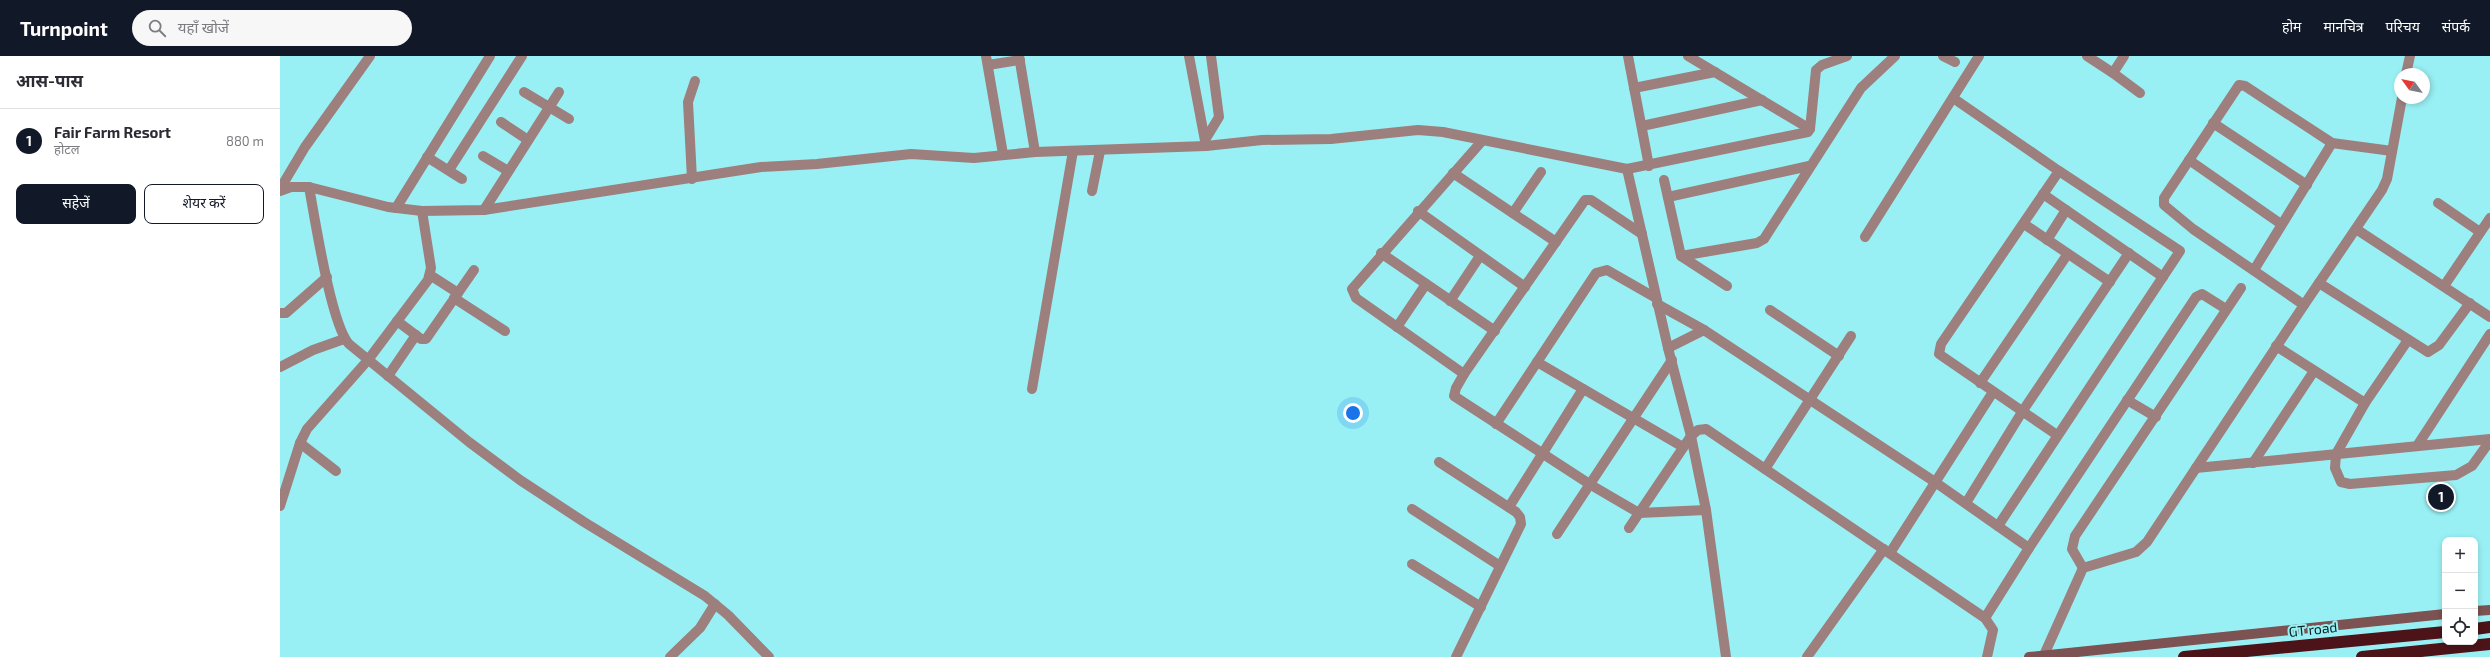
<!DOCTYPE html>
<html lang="hi">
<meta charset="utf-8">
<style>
body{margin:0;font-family:"Exo 2","Noto Sans Devanagari",sans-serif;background:#f7f7f7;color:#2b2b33}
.controls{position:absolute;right:12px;bottom:12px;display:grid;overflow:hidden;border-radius:8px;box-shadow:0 2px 6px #0003}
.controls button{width:36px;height:36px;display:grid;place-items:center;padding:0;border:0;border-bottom:1px solid #e1e1e2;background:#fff;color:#2b2b33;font:20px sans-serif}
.compass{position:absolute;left:2114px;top:12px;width:36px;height:36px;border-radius:50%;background:#fff;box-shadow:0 2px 6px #0003;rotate:303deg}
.you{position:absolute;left:1073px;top:357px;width:14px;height:14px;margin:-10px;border:3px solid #fff;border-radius:50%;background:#1a73e8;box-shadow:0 0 0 6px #1a73e833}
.badge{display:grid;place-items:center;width:26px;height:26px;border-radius:50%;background:#111827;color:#fff;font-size:13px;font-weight:700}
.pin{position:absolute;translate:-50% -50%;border:2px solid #fff;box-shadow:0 1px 4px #0006}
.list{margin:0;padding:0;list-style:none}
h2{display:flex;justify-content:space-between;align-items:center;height:52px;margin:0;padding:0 16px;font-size:17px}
h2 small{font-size:13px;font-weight:400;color:#7c7c81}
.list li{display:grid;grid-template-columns:26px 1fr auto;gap:12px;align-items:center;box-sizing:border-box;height:64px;padding:0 16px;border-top:1px solid #e1e1e2}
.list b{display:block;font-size:15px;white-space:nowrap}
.list p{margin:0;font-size:13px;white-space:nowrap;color:#7c7c81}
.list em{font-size:13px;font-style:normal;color:#7c7c81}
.actions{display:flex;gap:8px;padding:12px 16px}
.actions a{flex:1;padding:9px 0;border:1px solid #111827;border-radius:8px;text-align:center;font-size:14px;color:#111827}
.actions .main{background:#111827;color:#fff}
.icon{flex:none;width:22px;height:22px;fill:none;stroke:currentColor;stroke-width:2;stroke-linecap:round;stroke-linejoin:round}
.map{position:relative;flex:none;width:2210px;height:601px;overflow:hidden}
header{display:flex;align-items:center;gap:24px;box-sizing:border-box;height:56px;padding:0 20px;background:#111827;color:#fff}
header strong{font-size:19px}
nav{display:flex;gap:22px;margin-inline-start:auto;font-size:14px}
.search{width:280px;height:36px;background:#f7f7f7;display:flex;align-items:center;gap:10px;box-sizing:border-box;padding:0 14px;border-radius:22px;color:#7c7c81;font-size:15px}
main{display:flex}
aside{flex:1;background:#fff}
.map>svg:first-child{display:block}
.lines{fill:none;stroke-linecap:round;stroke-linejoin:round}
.street{stroke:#9d7f7e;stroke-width:10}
.secondary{stroke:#7c5252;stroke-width:10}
.highway{stroke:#4c1419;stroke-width:12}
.labels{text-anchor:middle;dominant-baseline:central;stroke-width:4;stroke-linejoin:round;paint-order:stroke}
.street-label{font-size:14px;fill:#042021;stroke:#99f0f4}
</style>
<header>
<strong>Turnpoint</strong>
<div class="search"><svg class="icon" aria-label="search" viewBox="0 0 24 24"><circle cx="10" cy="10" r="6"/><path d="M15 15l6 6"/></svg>यहाँ खोजें</div>
<nav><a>होम</a><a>मानचित्र</a><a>परिचय</a><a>संपर्क</a></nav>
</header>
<main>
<aside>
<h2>आस-पास<small></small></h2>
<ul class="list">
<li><span class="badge">1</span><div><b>Fair Farm Resort</b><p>होटल</p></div><em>880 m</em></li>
</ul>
<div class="actions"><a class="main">सहेजें</a><a>शेयर करें</a></div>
</aside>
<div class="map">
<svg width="2210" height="601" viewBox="0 0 2210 601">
<rect width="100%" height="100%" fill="#99f0f4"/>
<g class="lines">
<g class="street">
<polyline points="706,0 723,98"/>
<polyline points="739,0 755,96"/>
<polyline points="909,0 926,90"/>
<polyline points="1348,0 1369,110"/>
<polyline points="1408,0 1530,73"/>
<polyline points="1663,0 1675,6"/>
<polyline points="1807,0 1833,17 1844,0"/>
<polyline points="708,9 740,4"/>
<polyline points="1833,17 1860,37"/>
<polyline points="2126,18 2130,0"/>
<polyline points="1354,32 1435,16"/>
<polyline points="244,36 289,63"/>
<polyline points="1673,42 1779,115 1661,288 1659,298 1777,379"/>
<polyline points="221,66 248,84"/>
<polyline points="1933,67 2027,129"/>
<polyline points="1362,70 1482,44"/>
<polyline points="925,84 939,61 931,0"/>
<polyline points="203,100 228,115"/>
<polyline points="147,101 182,123"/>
<polyline points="1909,104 2001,168"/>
<polyline points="1347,113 1388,292 1411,380 1426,454 1446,601"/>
<polyline points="169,114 242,0"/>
<polyline points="1173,117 1276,186"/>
<polyline points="412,123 408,46 415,25"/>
<polyline points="1384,124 1401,200 1447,230"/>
<path d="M29,131C35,163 51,268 69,288L189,386L240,424L304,466L425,540L448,559L489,601"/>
<polyline points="0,133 25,91 90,0"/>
<polyline points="0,135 11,131 29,131 108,151 142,155 204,154 481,111 537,108 631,98 694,102 755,96 926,90 982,84 1051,83 1138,74 1163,76 1347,113 1528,76 1530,73 1536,14 1542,9 1567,0"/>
<polyline points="812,135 820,95"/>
<polyline points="1763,138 1883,221"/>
<polyline points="1388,141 1529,110"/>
<polyline points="2158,147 2200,176"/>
<polyline points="116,152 210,0"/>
<polyline points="204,154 279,36"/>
<polyline points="1138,155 1245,231"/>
<polyline points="1233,157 1261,116"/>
<polyline points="1744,168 1830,226"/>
<polyline points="2076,173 2210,261"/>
<polyline points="1362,178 1311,144 1305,144 1184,318 1176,332 1174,340 1311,429 1359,457 1426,454"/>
<polyline points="1585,181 1699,0"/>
<polyline points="1767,184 1786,154"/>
<polyline points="1101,197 1215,275"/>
<polyline points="1401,200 1477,187 1484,183 1581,32 1615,0"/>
<polyline points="1974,214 2052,87"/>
<polyline points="150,219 178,237"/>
<polyline points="2039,227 2148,296 2159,289 2190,247"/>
<polyline points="2164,230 2210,162"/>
<polyline points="174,242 225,275"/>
<polyline points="1170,245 1200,200"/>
<polyline points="1377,248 1424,274"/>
<polyline points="2024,249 1913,173 1884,149 1884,142 1959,29 1965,30 2052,87 2112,95"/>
<polyline points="1490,254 1559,300"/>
<polyline points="0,257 6,257 47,221"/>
<polyline points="117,265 141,283 146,283 194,214"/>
<polyline points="1117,271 1146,228"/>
<polyline points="2128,284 2085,347 2056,398 2055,412 2061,426 2070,428 2176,419 2192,410 2210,385"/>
<polyline points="1996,290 2085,347"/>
<polyline points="1388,292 1424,274 1655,426 1749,492 1705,562"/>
<polyline points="1257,306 1403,391"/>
<polyline points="0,311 33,294 64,283"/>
<polyline points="1184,318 1076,242 1072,233 1202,85"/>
<polyline points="108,320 136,279"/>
<polyline points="1700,327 1787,199"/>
<polyline points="752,333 793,95"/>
<polyline points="1847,344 1876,361"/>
<polyline points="1216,368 1316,217 1327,214 1376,242"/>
<polyline points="20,387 56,415"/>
<polyline points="2137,390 2210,278"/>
<polyline points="1159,406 1236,456 1240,461 1241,468 1176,601"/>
<polyline points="1973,407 2034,315"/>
<polyline points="1916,412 2210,383"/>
<polyline points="1485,413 1571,280"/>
<polyline points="1686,447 1742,356 1849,197"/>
<polyline points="0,450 20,387 27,373 88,304 148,224 151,212 142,155"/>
<polyline points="1229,451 1303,333"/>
<polyline points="1132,453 1220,510"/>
<polyline points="1718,470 1900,195 1779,115"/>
<polyline points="1349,472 1411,380 1418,374 1426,373 1705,562 1713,574 1707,601"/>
<polyline points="1277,478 1392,304"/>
<polyline points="1749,492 1916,241 1922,238 1946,253"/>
<polyline points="1610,497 1713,336"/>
<polyline points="1132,508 1201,551"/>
<polyline points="1803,512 1792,493 1795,480 1961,232"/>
<polyline points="1764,599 1803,512 1856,496 1867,486 2024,249 2102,134 2107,123 2122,42"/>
<polyline points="390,601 420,572 435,548"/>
<polyline points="1527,601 1604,493"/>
</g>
<g class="secondary">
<polyline points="2195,555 2210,554"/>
<polyline points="1749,601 2165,558"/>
</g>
<g class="highway">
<polyline points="2195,573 2210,571"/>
<polyline points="1904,601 2165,576"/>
<polyline points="2082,601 2210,588"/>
</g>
</g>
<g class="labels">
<g class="street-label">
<text transform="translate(2033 573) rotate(-6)">GT road</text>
</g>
</g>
</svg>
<div class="controls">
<button>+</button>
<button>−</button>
<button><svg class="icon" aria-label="locate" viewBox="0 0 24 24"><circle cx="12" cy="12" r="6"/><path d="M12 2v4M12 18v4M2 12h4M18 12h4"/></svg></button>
</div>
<svg class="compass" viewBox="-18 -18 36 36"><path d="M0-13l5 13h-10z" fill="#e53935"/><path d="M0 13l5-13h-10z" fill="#7c7c81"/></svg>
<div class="you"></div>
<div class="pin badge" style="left:2161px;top:441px">1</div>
</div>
</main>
